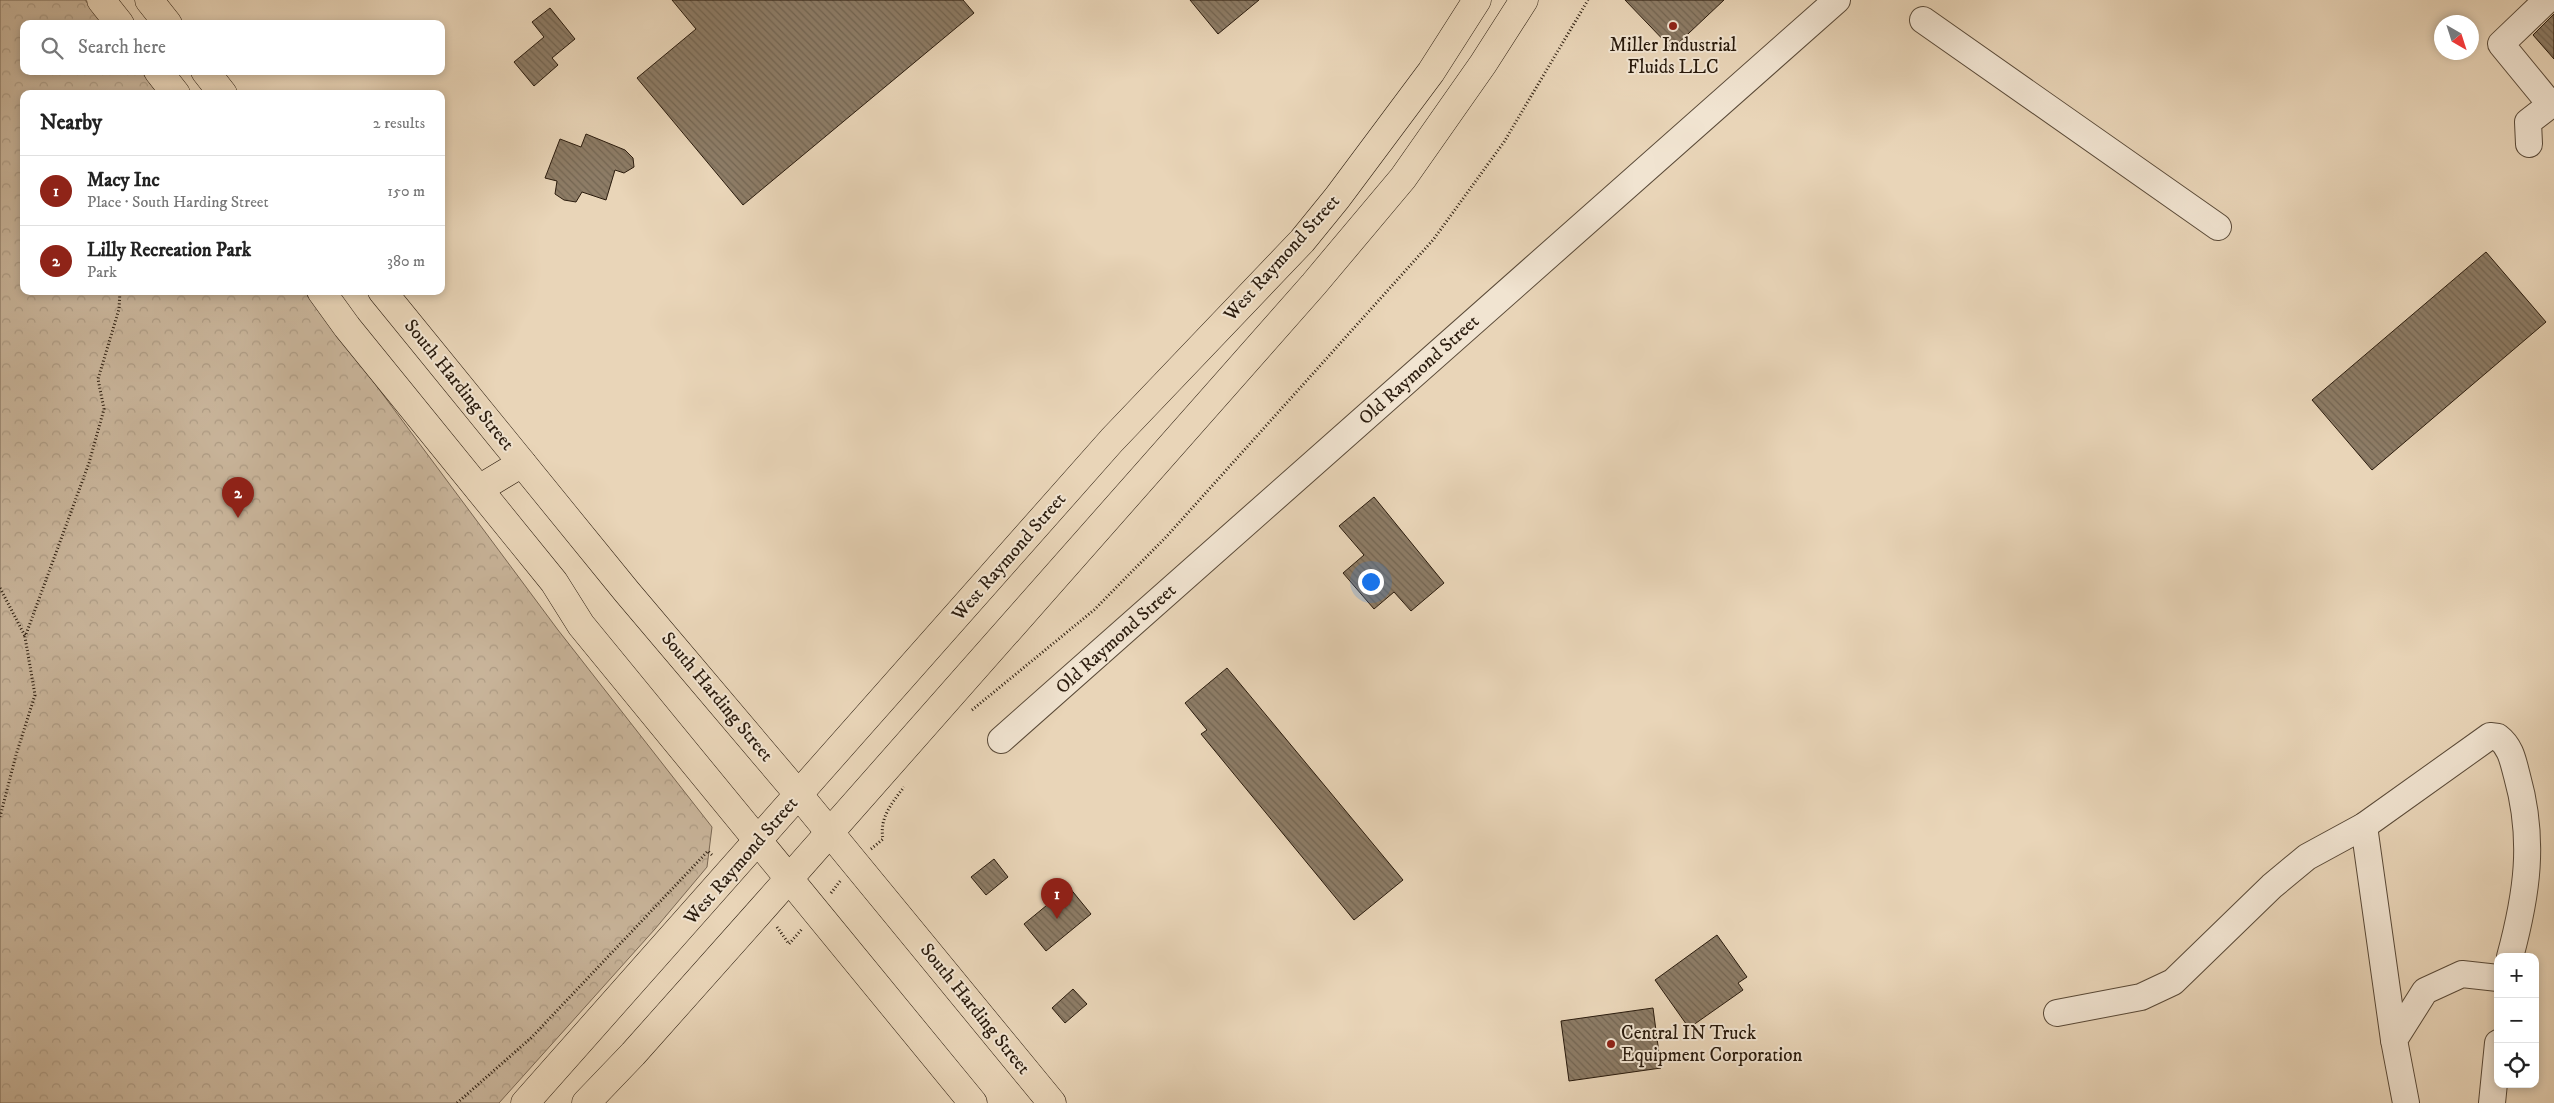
<!DOCTYPE html>
<meta charset="utf-8">
<style>
body{margin:0;font-family:"IM FELL DW Pica",serif;background:#f2f2f2;color:#222}
.controls{position:absolute;right:15px;bottom:15px;display:grid;overflow:hidden;border-radius:10px;box-shadow:0 2px 8px #0003}
.controls button{width:45px;height:45px;display:grid;place-items:center;padding:0;border:0;border-bottom:1px solid #e0e0e0;background:#fff;color:#222;font:25px sans-serif}
.compass{position:absolute;left:2434px;top:15px;width:45px;height:45px;border-radius:50%;background:#fff;box-shadow:0 2px 8px #0003;rotate:141deg}
.you{position:absolute;left:1370px;top:581px;width:18px;height:18px;margin:-12px;border:4px solid #fff;border-radius:50%;background:#1a73e8;box-shadow:0 0 0 8px #1a73e833}
.badge{display:grid;place-items:center;width:32px;height:32px;border-radius:50%;background:#8f2418;color:#fff;font-size:16px;font-weight:700}
.pin{position:absolute;translate:-50% -41px;filter:drop-shadow(0 1px 2px #0008)}
.pin::after{content:'';position:absolute;top:26px;width:18px;height:15px;background:inherit;clip-path:polygon(0 0,100% 0,50% 100%)}
.list{margin:0;padding:0;list-style:none}
h2{display:flex;justify-content:space-between;align-items:center;height:65px;margin:0;padding:0 20px;font-size:21px}
h2 small{font-size:16px;font-weight:400;color:#767676}
.list li{display:grid;grid-template-columns:32px 1fr auto;gap:15px;align-items:center;box-sizing:border-box;height:70px;padding:0 20px;border-top:1px solid #e0e0e0}
.list b{display:block;font-size:19px;white-space:nowrap}
.list p{margin:0;font-size:16px;white-space:nowrap;color:#767676}
.list em{font-size:16px;font-style:normal;color:#767676}
.icon{flex:none;width:28px;height:28px;fill:none;stroke:currentColor;stroke-width:2;stroke-linecap:round;stroke-linejoin:round}
.map{position:relative;flex:none;width:2554px;height:1103px;overflow:hidden}
.search{position:absolute;background:#fff;box-shadow:0 2px 8px #0003;left:20px;top:20px;width:425px;height:55px;display:flex;align-items:center;gap:12px;box-sizing:border-box;padding:0 18px;border-radius:10px;color:#767676;font-size:19px}
.panel{position:absolute;background:#fff;box-shadow:0 2px 8px #0003;left:20px;top:90px;width:425px;height:205px;border-radius:10px}
.map>svg:first-child{display:block}
.forest{fill:url(#forest-crowns);stroke:#7a6854}
.building{fill:url(#building-back-hatch);stroke:#2a1b0d}
.lines{fill:none;stroke-linecap:round;stroke-linejoin:round}
.minor-casing{stroke:#5a4a38;stroke-width:28}
.major-casing{stroke:#2a1b0d;stroke-width:29}
.path{stroke:#2a1b0d;stroke-width:3;stroke-dasharray:1 2.5;stroke-linecap:butt}
.minor{stroke:#f1e4d1;stroke-width:26}
.major{stroke:#e9d5b8;stroke-width:28}
.poi-dot{fill:#8f2418;stroke:#f1e4d1;stroke-width:2}
.labels{text-anchor:middle;dominant-baseline:central;stroke-width:4;stroke-linejoin:round;paint-order:stroke}
.poi-label{font-size:19px;fill:#2a1b0d;stroke:#f1e4d1}
.street-label{font-size:19px;fill:#2a1b0d;stroke:#f1e4d1}
</style>
<div class="map">
<svg width="2554" height="1103" viewBox="0 0 2554 1103">
<defs>
<pattern id="forest-crowns" width="20" height="18" patternUnits="userSpaceOnUse" patternTransform="scale(1.25)"><rect width="20" height="18" fill="#c9b59b"/><path d="M2 6a3 3 0 1 1 6 0M12 15a3 3 0 1 1 6 0" fill="none" stroke="#ad9b84"/></pattern>
<pattern id="building-back-hatch" width="6" height="6" patternUnits="userSpaceOnUse" patternTransform="scale(1.25)"><rect width="6" height="6" fill="#8d7c66"/><path d="M-1 5l2 2M0 0l6 6M5-1l2 2" fill="none" stroke="#736552"/></pattern>
</defs>
<rect width="100%" height="100%" fill="#e9d5b8"/>
<filter id="stains"><feTurbulence type="fractalNoise" baseFrequency=".004" numOctaves="4"/><feColorMatrix values="0 0 0 0 .2 0 0 0 0 .09 0 0 0 0 .02 0 0 0 .5 -.17"/></filter>
<radialGradient id="worn" r=".72"><stop offset=".6" stop-color="#630" stop-opacity="0"/><stop offset="1" stop-color="#630" stop-opacity=".3"/></radialGradient>
<polygon class="forest" points="0,0 85,0 104,24 24,24 24,71 141,71 158,94 24,94 24,291 306,291 558,630 712,827 707,867 655,929 499,1103 0,1103"/>
<g class="building">
<polygon points="672,0 963,0 974,13 743,205 637,78 696,29"/>
<polygon points="1190,0 1259,0 1218,34"/>
<polygon points="1625,0 1724,0 1672,49"/>
<polygon points="550,8 575,39 552,58 558,65 534,86 514,62 544,37 532,22"/>
<polygon points="2554,14 2554,59 2533,35"/>
<polygon points="586,134 625,150 633,158 634,167 624,173 615,170 606,200 582,192 576,202 564,200 555,194 557,181 545,178 560,139 581,147"/>
<polygon points="2486,252 2546,322 2372,470 2312,400"/>
<polygon points="1374,497 1444,583 1411,611 1394,592 1374,609 1343,573 1364,555 1339,526"/>
<polygon points="1227,668 1403,880 1354,920 1201,734 1207,730 1185,703"/>
<polygon points="994,859 1008,877 986,895 971,877"/>
<polygon points="1069,887 1091,914 1046,951 1024,924"/>
<polygon points="1717,935 1747,977 1738,983 1743,990 1689,1028 1655,980"/>
<polygon points="1073,989 1087,1004 1065,1023 1052,1008"/>
<polygon points="1653,1008 1661,1068 1569,1081 1561,1021"/>
</g>
<g class="lines">
<defs>
<g id="minor">
<polyline points="2547,0 2501,44 2551,105"/>
<polyline points="1923,20 2218,227"/>
<polyline points="2529,144 2528,122 2554,102"/>
<polyline points="1001,740 1837,0"/>
<polyline points="2364,826 2394,1040"/>
<path d="M2057,1013L2141,997L2173,982L2272,886L2307,857L2364,826L2490,736L2498,737C2511,747 2513,761 2517,776C2535,840 2527,894 2510,957"/>
<polyline points="2406,1103 2394,1040 2425,991 2462,974 2498,978"/>
<polyline points="2492,1103 2498,1043"/>
</g>
<g id="major">
<polyline points="101,0 120,24"/>
<polyline points="149,0 168,24"/>
<polyline points="158,71 176,94"/>
<polyline points="205,71 223,94"/>
<polyline points="321,291 347,327 554,582 581,625 973,1103"/>
<polyline points="382,291 627,592 799,795 1052,1103"/>
<polyline points="479,489 522,463"/>
<polyline points="525,1103 1112,440 1302,241 1337,198 1431,72 1477,0"/>
<polyline points="586,1103 633,1054 763,908 1314,284 1403,178 1483,64 1524,0"/>
</g>
</defs>
<use href="#minor" class="minor-casing"/>
<use href="#major" class="major-casing"/>
<g class="path">
<polyline points="0,588 25,636"/>
<polyline points="972,710 1094,610 1167,536 1433,240 1504,142 1588,0"/>
<polyline points="0,817 16,755 35,695 25,637 89,463 104,409 98,379 119,309 120,291"/>
<path d="M871,849L883,839C879,818 892,803 904,787"/>
<polyline points="831,893 841,880"/>
<polyline points="777,927 789,944 802,929"/>
<polyline points="457,1103 532,1037 708,851 713,856"/>
</g>
<use href="#minor" class="minor"/>
<use href="#major" class="major"/>
</g>
<g class="poi-dot">
<circle cx="1673" cy="26" r="5"/>
<circle cx="1611" cy="1044" r="5"/>
</g>
<g class="labels">
<g class="poi-label">
<text x="1673" y="45">Miller Industrial<tspan x="1673" dy="22">Fluids LLC</tspan></text>
<text x="1621" y="1033" text-anchor="start">Central IN Truck<tspan x="1621" dy="22">Equipment Corporation</tspan></text>
</g>
<g class="street-label">
<text transform="translate(1282 258) rotate(-48)">West Raymond Street</text>
<text transform="translate(1419 370) rotate(-42)">Old Raymond Street</text>
<text transform="translate(459 385) rotate(51)">South Harding Street</text>
<text transform="translate(1009 557) rotate(-49)">West Raymond Street</text>
<text transform="translate(1116 639) rotate(-42)">Old Raymond Street</text>
<text transform="translate(717 697) rotate(50)">South Harding Street</text>
<text transform="translate(741 861) rotate(-49)">West Raymond Street</text>
<text transform="translate(975 1009) rotate(51)">South Harding Street</text>
</g>
</g>
<rect width="100%" height="100%" filter="url(#stains)"/>
<rect width="100%" height="100%" fill="url(#worn)"/>
</svg>
<div class="controls">
<button>+</button>
<button>−</button>
<button><svg class="icon" aria-label="locate" viewBox="0 0 24 24"><circle cx="12" cy="12" r="6"/><path d="M12 2v4M12 18v4M2 12h4M18 12h4"/></svg></button>
</div>
<svg class="compass" viewBox="-18 -18 36 36"><path d="M0-13l5 13h-10z" fill="#e53935"/><path d="M0 13l5-13h-10z" fill="#767676"/></svg>
<div class="you"></div>
<div class="pin badge" style="left:1057px;top:919px">1</div>
<div class="pin badge" style="left:238px;top:518px">2</div>
<div class="search"><svg class="icon" aria-label="search" viewBox="0 0 24 24"><circle cx="10" cy="10" r="6"/><path d="M15 15l6 6"/></svg>Search here</div>
<section class="panel">
<h2>Nearby<small>2 results</small></h2>
<ul class="list">
<li><span class="badge">1</span><div><b>Macy Inc</b><p>Place · South Harding Street</p></div><em>150 m</em></li>
<li><span class="badge">2</span><div><b>Lilly Recreation Park</b><p>Park</p></div><em>380 m</em></li>
</ul>
</section>
</div>
